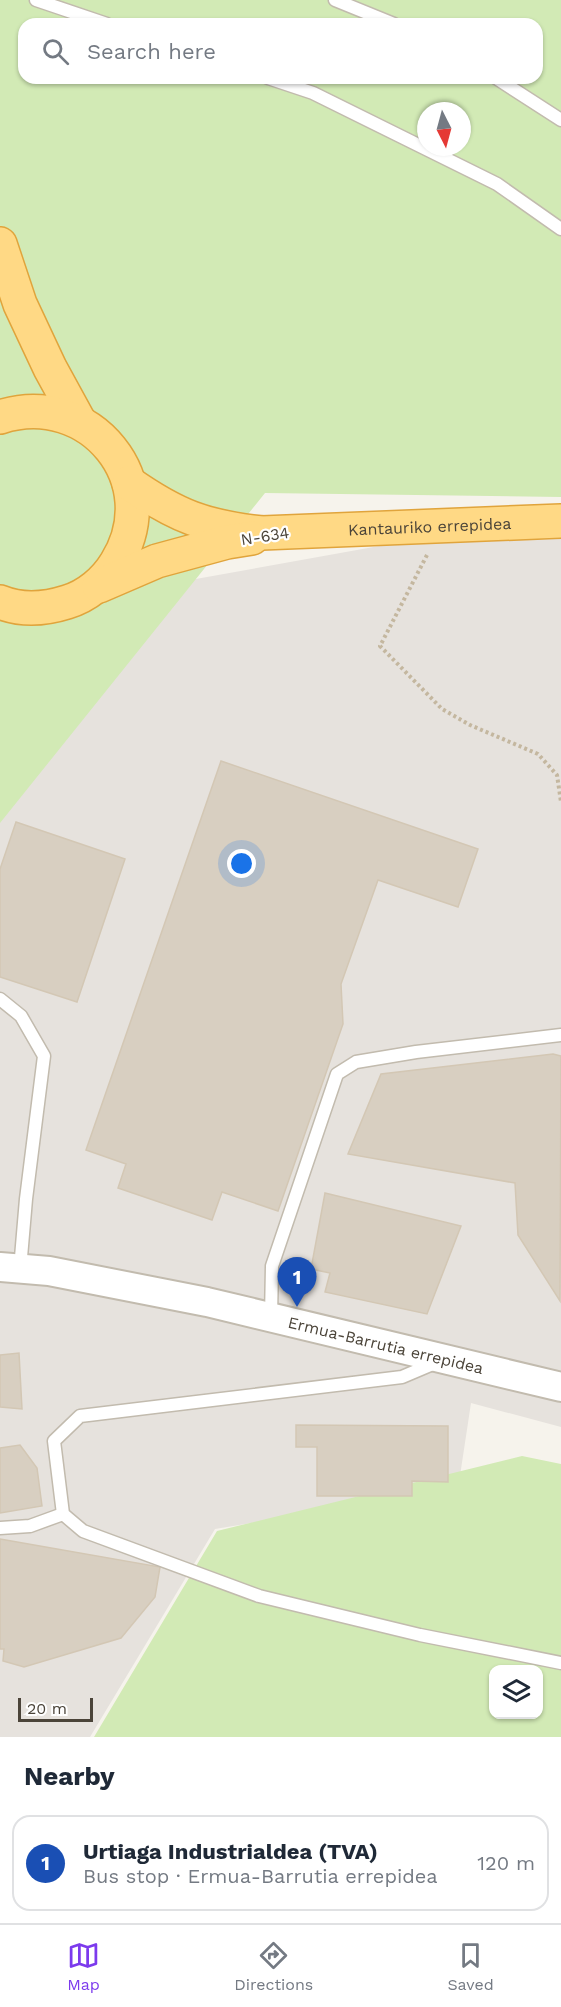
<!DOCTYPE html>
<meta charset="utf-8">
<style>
body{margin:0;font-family:"Work Sans",sans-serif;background:#f6f6f7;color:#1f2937}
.controls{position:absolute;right:18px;bottom:18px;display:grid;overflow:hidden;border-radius:12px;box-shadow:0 2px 4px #0004}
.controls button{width:54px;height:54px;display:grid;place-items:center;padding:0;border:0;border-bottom:2px solid #e0e1e3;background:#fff;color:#1f2937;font:30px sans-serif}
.compass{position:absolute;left:417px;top:102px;width:54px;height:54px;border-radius:50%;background:#fff;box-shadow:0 2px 4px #0004;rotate:174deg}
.scale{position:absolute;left:18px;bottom:15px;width:75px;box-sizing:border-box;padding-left:6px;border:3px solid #4b4439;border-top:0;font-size:16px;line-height:21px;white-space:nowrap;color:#4b4439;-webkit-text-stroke:4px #fff;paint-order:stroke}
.you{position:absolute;left:242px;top:864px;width:21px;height:21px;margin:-15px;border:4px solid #fff;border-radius:50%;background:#1a73e8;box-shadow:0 0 0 9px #1a73e833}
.badge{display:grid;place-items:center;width:39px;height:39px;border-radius:50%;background:#7c3aed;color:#fff;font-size:20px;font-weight:700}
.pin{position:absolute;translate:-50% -50px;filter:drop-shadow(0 2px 3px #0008)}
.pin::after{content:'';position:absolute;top:32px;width:21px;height:18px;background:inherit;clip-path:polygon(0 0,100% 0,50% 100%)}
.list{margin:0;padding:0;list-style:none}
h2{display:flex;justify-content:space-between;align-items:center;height:78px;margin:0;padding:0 24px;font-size:26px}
h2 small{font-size:20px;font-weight:400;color:#747a83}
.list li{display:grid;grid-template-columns:39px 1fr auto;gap:18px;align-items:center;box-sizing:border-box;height:96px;margin:0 12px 12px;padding:0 12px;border:2px solid #e0e1e3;border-radius:18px}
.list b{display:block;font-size:22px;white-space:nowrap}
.list p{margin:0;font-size:20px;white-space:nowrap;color:#747a83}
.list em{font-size:20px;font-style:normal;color:#747a83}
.icon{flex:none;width:33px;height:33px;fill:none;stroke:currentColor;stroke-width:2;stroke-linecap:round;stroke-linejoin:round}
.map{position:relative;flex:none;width:561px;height:1737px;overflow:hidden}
.search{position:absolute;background:#fff;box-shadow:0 2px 4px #0004;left:18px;right:18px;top:18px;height:66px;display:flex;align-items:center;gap:15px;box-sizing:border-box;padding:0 21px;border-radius:18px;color:#747a83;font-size:22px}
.sheet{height:186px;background:#fff}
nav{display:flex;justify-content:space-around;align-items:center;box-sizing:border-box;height:84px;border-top:2px solid #e0e1e3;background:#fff;font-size:16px;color:#747a83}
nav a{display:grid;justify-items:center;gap:3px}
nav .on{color:#7c3aed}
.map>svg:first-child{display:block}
.industrial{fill:#e6e2dd}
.green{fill:#d2eab5;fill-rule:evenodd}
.building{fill:#d8cfc1;stroke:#d3c7b4;stroke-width:1.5}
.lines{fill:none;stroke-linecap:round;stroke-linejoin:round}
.service-casing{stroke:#c2bbae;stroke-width:15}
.tertiary-casing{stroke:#c2bbae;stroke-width:32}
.trunk-casing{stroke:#e0a43c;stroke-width:36}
.path{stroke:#c4b79f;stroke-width:4;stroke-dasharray:3 3;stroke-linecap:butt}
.service{stroke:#fff;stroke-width:12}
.tertiary{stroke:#fff;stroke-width:28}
.trunk{stroke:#ffd985;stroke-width:33}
.labels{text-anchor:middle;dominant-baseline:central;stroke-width:4.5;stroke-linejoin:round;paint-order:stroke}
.street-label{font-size:16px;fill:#4b4439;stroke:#fff}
</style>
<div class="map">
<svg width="561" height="1737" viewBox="0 0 561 1737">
<rect width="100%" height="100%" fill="#f6f3ec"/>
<polygon class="industrial" points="561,539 561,1427 471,1403 458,1489 215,1529 90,1737 0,1737 0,813 151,587 407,541"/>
<g class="green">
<path d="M0,0H561V497L265,493L0,823ZM24,24H537V78H24ZM426,111H462V147H426Z"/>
<path d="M522,1456L561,1464V1737H94L217,1531ZM494,1670H538V1714H494Z"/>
</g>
<g class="building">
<polygon points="221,761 478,849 458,907 378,880 341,984 343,1024 278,1211 222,1192 212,1220 118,1188 126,1164 86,1150"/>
<polygon points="16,822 125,859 77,1002 0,977 0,869"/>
<polygon points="553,1054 561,1056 560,1301 518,1235 515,1183 348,1154 381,1074"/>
<polygon points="325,1193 461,1226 427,1314 325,1292 330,1273 311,1269"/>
<polygon points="19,1353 22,1409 0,1407 0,1355"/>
<polygon points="296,1425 448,1426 448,1482 412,1481 412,1496 317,1496 317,1447 296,1447"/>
<polygon points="20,1445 37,1468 42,1506 0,1513 0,1448"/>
<polygon points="0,1539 160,1567 155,1597 121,1638 24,1667 3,1661 4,1649 0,1649"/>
</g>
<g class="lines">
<defs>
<g id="service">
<polyline points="36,0 107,24"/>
<polyline points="335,0 394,24"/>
<polyline points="268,78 313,93 497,184 561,229"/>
<polyline points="496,78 561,120"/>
<polyline points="0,999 21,1016 44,1056 26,1199 20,1269"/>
<polyline points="271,1317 272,1266 337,1074 356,1062 416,1052 561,1035"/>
<polyline points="435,1363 402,1377 80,1416 54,1441 63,1514 83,1531 259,1596 420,1635 561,1663"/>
<polyline points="0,1528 30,1526 63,1514"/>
</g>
<g id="tertiary">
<path id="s1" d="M0,1267L49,1271L207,1302L561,1387"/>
</g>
<g id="trunk">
<polyline points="0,244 20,304 50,368 79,421"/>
<path d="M0,417C90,388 167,482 116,563C105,581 87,596 67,602C45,609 22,611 0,602"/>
<path id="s2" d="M129,483C176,516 205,527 262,533L561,521"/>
<polyline points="99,586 157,561 227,542 252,538"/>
</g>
</defs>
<use href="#service" class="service-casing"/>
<use href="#tertiary" class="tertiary-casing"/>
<use href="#trunk" class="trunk-casing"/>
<polyline class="path" points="427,555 380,646 442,709 470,725 538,754 557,775 561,802"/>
<use href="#service" class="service"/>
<use href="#tertiary" class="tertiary"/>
<use href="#trunk" class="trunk"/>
</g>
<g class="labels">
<g class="street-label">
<text stroke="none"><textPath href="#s2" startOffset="312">Kantauriko errepidea</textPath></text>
<text transform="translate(265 536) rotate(-9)">N-634</text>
<text stroke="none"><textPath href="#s1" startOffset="394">Ermua-Barrutia errepidea</textPath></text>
</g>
</g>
</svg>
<div class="controls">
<button><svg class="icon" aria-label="layers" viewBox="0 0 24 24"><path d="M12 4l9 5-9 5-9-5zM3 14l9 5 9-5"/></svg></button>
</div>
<svg class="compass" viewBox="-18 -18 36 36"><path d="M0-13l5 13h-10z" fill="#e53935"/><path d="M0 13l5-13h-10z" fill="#747a83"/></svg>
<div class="scale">20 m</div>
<div class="you"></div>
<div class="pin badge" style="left:297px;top:1307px;background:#1a4fb4">1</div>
<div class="search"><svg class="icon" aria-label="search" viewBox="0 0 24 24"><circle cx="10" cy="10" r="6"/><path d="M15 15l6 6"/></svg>Search here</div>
</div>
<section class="sheet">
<h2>Nearby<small></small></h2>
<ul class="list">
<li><span class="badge" style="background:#1a4fb4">1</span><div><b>Urtiaga Industrialdea (TVA)</b><p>Bus stop · Ermua-Barrutia errepidea</p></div><em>120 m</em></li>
</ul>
</section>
<nav>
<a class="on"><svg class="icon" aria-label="map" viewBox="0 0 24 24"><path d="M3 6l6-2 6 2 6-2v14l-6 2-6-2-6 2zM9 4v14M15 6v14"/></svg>Map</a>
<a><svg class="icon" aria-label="directions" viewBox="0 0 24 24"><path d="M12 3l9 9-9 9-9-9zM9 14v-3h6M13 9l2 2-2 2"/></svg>Directions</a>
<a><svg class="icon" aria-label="saved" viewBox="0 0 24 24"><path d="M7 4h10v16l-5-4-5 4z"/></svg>Saved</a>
</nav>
